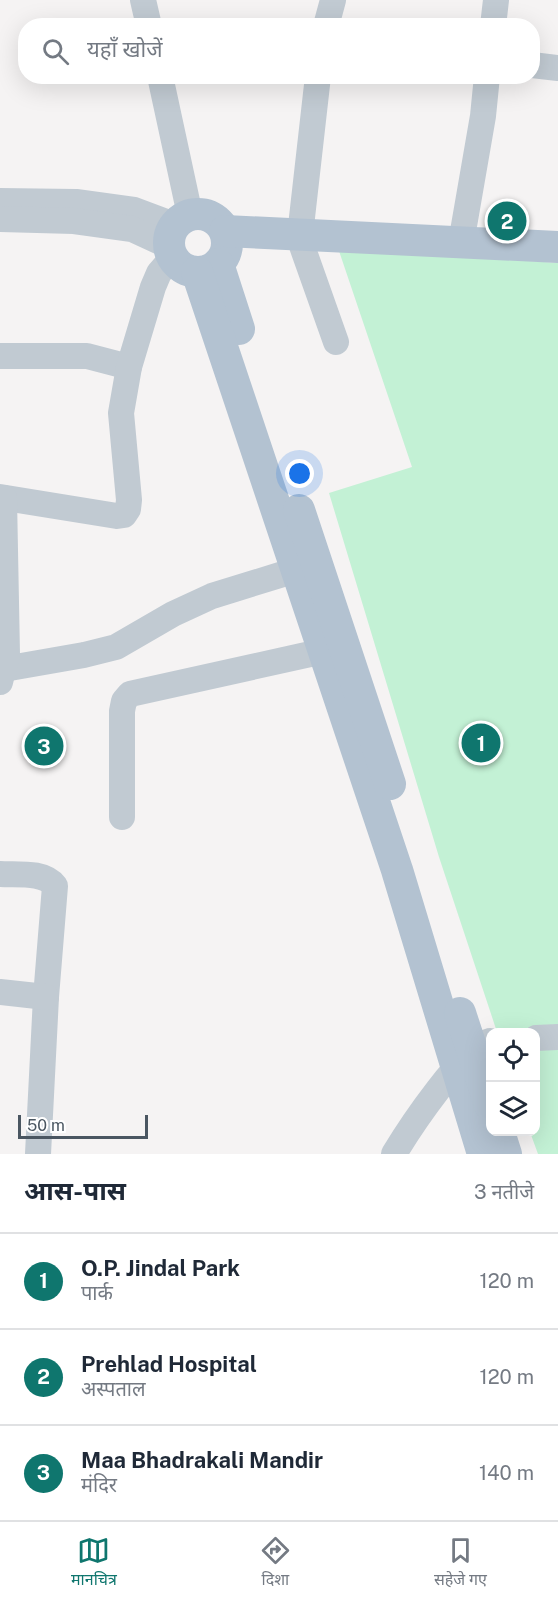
<!DOCTYPE html>
<html lang="hi">
<meta charset="utf-8">
<style>
body{margin:0;font-family:"Public Sans","Noto Sans Devanagari",sans-serif;background:#f2f2f3;color:#1f2937}
.controls{position:absolute;right:18px;bottom:18px;display:grid;overflow:hidden;border-radius:12px;box-shadow:0 6px 24px #0002}
.controls button{width:54px;height:54px;display:grid;place-items:center;padding:0;border:0;border-bottom:2px solid #e0e1e3;background:#fff;color:#1f2937;font:30px sans-serif}
.scale{position:absolute;left:18px;bottom:15px;width:130px;box-sizing:border-box;padding-left:6px;border:3px solid #4a5661;border-top:0;font-size:16px;line-height:21px;white-space:nowrap;color:#4a5661;-webkit-text-stroke:4px #fff;paint-order:stroke}
.you{position:absolute;left:300px;top:474px;width:21px;height:21px;margin:-15px;border:4px solid #fff;border-radius:50%;background:#1a73e8;box-shadow:0 0 0 9px #1a73e833}
.badge{display:grid;place-items:center;width:39px;height:39px;border-radius:50%;background:#0f766e;color:#fff;font-size:20px;font-weight:700}
.pin{position:absolute;translate:-50% -50%;border:3px solid #fff;box-shadow:0 2px 6px #0006}
.list{margin:0;padding:0;list-style:none}
h2{display:flex;justify-content:space-between;align-items:center;height:78px;margin:0;padding:0 24px;font-size:26px}
h2 small{font-size:20px;font-weight:400;color:#747a83}
.list li{display:grid;grid-template-columns:39px 1fr auto;gap:18px;align-items:center;box-sizing:border-box;height:96px;padding:0 24px;border-top:2px solid #e0e1e3}
.list b{display:block;font-size:22px;white-space:nowrap}
.list p{margin:0;font-size:20px;white-space:nowrap;color:#747a83}
.list em{font-size:20px;font-style:normal;color:#747a83}
.icon{flex:none;width:33px;height:33px;fill:none;stroke:currentColor;stroke-width:2;stroke-linecap:round;stroke-linejoin:round}
.map{position:relative;flex:none;width:558px;height:1154px;overflow:hidden}
.search{position:absolute;background:#fff;box-shadow:0 6px 24px #0002;left:18px;right:18px;top:18px;height:66px;display:flex;align-items:center;gap:15px;box-sizing:border-box;padding:0 21px;border-radius:24px;color:#747a83;font-size:22px}
.sheet{height:366px;background:#fff}
nav{display:flex;justify-content:space-around;align-items:center;box-sizing:border-box;height:84px;border-top:2px solid #e0e1e3;background:#fff;font-size:16px;color:#747a83}
nav a{display:grid;justify-items:center;gap:3px}
nav .on{color:#0f766e}
.map>svg:first-child{display:block}
.green{fill:#c3f1d5}
.lines{fill:none;stroke-linecap:round;stroke-linejoin:round}
.minor{stroke:#c1cad2;stroke-width:26}
.major{stroke:#b3c2d1;stroke-width:32}
</style>
<div class="map">
<svg width="558" height="1154" viewBox="0 0 558 1154">
<rect width="100%" height="100%" fill="#f5f3f3"/>
<polygon class="green" points="338,248 558,263 558,1154 538,1154 530,1132 536,1132 536,1032 497,1032 439,857 329,493 412,467"/>
<g class="lines">
<g class="minor">
<polyline points="143,0 149,26"/>
<polyline points="326,26 333,0"/>
<polyline points="493,26 496,0"/>
<polyline points="532,65 558,68"/>
<polyline points="160,76 190,215"/>
<polyline points="318,76 300,235 302,246 336,342"/>
<polyline points="0,201 76,202 134,210 174,225"/>
<polyline points="0,219 74,221 132,229 169,246"/>
<polyline points="461,243 483,116 487,76"/>
<polyline points="0,356 87,356 129,367"/>
<polyline points="0,497 117,516 124,515 128,509 129,500 121,413 129,367 153,287 159,273 173,257"/>
<polyline points="4,669 84,655 116,647 173,614 212,596 296,570"/>
<polyline points="0,682 7,654 4,498"/>
<polyline points="122,817 122,711 124,701 130,694 342,647"/>
<path d="M0,874C17,875 44,871 55,886L46,997L38,1154"/>
<polyline points="0,992 46,997"/>
<polyline points="536,1038 558,1037"/>
<path d="M394,1154C409,1129 463,1047 490,1041"/>
</g>
<g class="major">
<circle cx="198" cy="243" r="29"/>
<polyline points="225,231 558,247"/>
<polyline points="218,264 239,329"/>
<polyline points="197,272 397,870 483,1154"/>
<polyline points="299,510 390,784"/>
<polyline points="460,1013 490,1105"/>
<polyline points="499,1132 506,1154"/>
</g>
</g>
</svg>
<div class="controls">
<button><svg class="icon" aria-label="locate" viewBox="0 0 24 24"><circle cx="12" cy="12" r="6"/><path d="M12 2v4M12 18v4M2 12h4M18 12h4"/></svg></button>
<button><svg class="icon" aria-label="layers" viewBox="0 0 24 24"><path d="M12 4l9 5-9 5-9-5zM3 14l9 5 9-5"/></svg></button>
</div>
<div class="scale">50 m</div>
<div class="you"></div>
<div class="pin badge" style="left:481px;top:743px">1</div>
<div class="pin badge" style="left:507px;top:221px">2</div>
<div class="pin badge" style="left:44px;top:746px">3</div>
<div class="search"><svg class="icon" aria-label="search" viewBox="0 0 24 24"><circle cx="10" cy="10" r="6"/><path d="M15 15l6 6"/></svg>यहाँ खोजें</div>
</div>
<section class="sheet">
<h2>आस-पास<small>3 नतीजे</small></h2>
<ul class="list">
<li><span class="badge">1</span><div><b>O.P. Jindal Park</b><p>पार्क</p></div><em>120 m</em></li>
<li><span class="badge">2</span><div><b>Prehlad Hospital</b><p>अस्पताल</p></div><em>120 m</em></li>
<li><span class="badge">3</span><div><b>Maa Bhadrakali Mandir</b><p>मंदिर</p></div><em>140 m</em></li>
</ul>
</section>
<nav>
<a class="on"><svg class="icon" aria-label="map" viewBox="0 0 24 24"><path d="M3 6l6-2 6 2 6-2v14l-6 2-6-2-6 2zM9 4v14M15 6v14"/></svg>मानचित्र</a>
<a><svg class="icon" aria-label="directions" viewBox="0 0 24 24"><path d="M12 3l9 9-9 9-9-9zM9 14v-3h6M13 9l2 2-2 2"/></svg>दिशा</a>
<a><svg class="icon" aria-label="saved" viewBox="0 0 24 24"><path d="M7 4h10v16l-5-4-5 4z"/></svg>सहेजे गए</a>
</nav>
